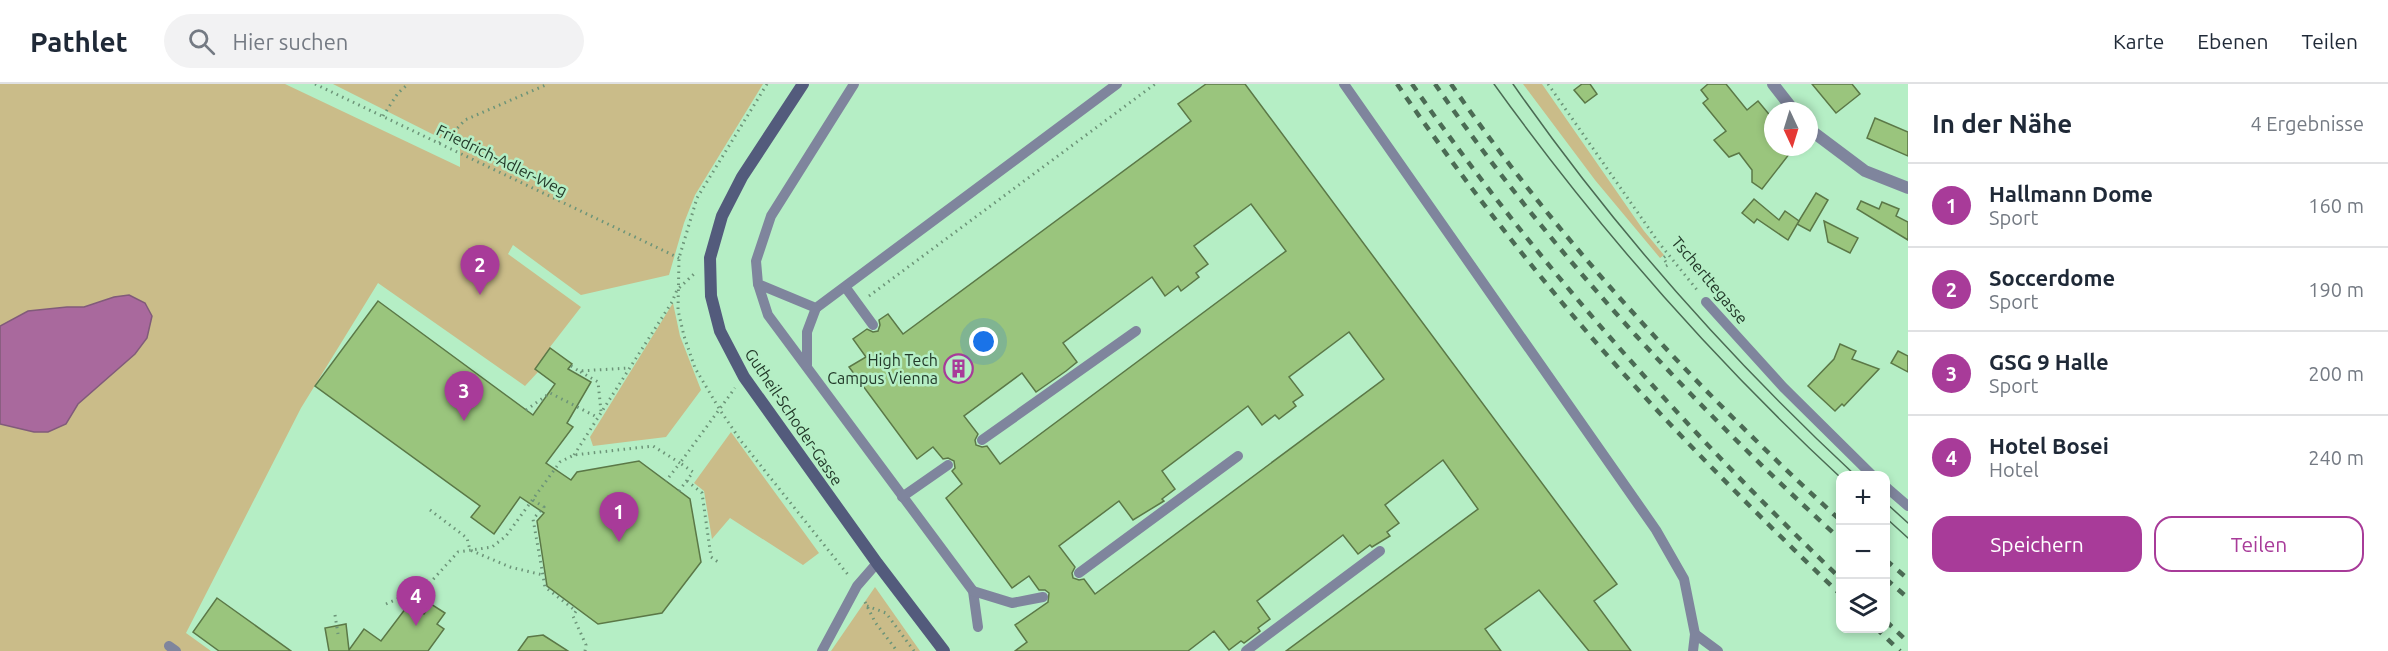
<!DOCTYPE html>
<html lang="de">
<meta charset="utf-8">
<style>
body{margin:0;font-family:Ubuntu,sans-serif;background:#f2f2f3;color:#1f2937}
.controls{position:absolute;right:18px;bottom:18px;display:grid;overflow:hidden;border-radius:12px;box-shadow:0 3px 9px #0003}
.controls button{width:54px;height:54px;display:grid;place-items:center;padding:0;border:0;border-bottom:2px solid #e0e1e3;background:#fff;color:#1f2937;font:30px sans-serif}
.compass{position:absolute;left:1764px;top:18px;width:54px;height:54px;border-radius:50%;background:#fff;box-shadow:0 3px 9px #0003;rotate:176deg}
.you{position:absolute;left:984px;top:258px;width:21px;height:21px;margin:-15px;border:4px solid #fff;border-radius:50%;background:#1a73e8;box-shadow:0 0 0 9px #1a73e833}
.badge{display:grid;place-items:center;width:39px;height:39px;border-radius:50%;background:#a83b99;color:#fff;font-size:20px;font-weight:700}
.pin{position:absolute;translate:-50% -50px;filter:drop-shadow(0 2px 3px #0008)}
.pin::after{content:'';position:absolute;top:32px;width:21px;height:18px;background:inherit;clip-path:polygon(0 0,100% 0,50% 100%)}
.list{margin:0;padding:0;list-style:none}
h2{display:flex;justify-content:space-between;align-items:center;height:78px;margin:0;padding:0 24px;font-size:26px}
h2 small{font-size:20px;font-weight:400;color:#747a83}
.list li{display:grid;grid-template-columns:39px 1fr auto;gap:18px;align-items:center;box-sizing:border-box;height:84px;padding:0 24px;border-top:2px solid #e0e1e3}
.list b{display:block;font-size:22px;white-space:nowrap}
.list p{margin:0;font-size:20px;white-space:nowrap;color:#747a83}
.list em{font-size:20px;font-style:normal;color:#747a83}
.actions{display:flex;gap:12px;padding:18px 24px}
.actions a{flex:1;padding:14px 0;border:2px solid #a83b99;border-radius:18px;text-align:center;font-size:21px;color:#a83b99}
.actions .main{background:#a83b99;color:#fff}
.icon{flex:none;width:33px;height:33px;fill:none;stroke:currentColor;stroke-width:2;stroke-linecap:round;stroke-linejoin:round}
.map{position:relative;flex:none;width:1908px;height:567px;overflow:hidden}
header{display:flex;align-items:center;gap:36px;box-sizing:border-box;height:84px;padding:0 30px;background:#fff;border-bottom:2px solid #e0e1e3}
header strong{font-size:28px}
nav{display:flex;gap:33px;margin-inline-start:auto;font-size:21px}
.search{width:420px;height:54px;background:#f2f2f3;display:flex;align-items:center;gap:15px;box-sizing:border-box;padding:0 21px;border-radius:33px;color:#747a83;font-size:22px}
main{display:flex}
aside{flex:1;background:#fff}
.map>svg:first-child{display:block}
.green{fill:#cabc89}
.water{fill:#a9699d;stroke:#815b7a;stroke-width:1.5}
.building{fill:#9ac57d;stroke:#5b7847;stroke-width:1.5;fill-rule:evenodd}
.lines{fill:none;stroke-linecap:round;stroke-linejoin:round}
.path{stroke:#6c9478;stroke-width:3;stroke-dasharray:1.5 4.5;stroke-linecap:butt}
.lane{stroke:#7f859d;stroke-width:10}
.street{stroke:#7f859d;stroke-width:12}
.secondary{stroke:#535b7c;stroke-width:12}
.tram{stroke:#4b6b54;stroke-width:1.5}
.rail{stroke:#4b6b54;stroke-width:4.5;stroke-dasharray:8 8;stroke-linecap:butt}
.labels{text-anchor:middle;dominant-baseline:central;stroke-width:5;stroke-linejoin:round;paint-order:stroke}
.street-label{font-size:16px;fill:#233a2a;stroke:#b5eec5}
.poi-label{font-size:16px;fill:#233a2a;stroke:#b5eec5;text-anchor:end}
</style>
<header>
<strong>Pathlet</strong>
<div class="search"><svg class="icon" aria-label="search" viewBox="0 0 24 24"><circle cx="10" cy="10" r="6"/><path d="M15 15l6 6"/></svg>Hier suchen</div>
<nav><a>Karte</a><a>Ebenen</a><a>Teilen</a></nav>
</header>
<main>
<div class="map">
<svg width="1908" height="567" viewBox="0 0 1908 567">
<rect width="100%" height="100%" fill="#b5eec5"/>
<g class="green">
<polygon points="0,0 285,0 460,83 460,64 333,0 763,0 695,111 684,139 669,191 581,211 513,161 508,170 581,223 550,263 572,280 557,301 538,288 525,302 378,199 301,324 186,549 211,567 0,567"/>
<polygon points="1523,0 1542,0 1644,147 1664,171 1660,174 1595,96"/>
<polygon points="673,219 680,252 701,306 666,353 593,362 590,353"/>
<polygon points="731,348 819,469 803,481 730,434 712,455 704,407 694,399"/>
<polygon points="875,503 920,567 831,567"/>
</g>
<polygon class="water" points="129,211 145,219 152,232 147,254 135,270 78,320 66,340 48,348 34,348 0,340 0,242 28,227 67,223 84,223 114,213"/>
<g class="building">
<path d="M1206,0H1245L1617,500L1594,517L1631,567H1589L1539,506L1485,545L1501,567H1286L1478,425L1443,376L1385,421L1399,439L1387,448L1390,452L1372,463L1370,461L1358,470L1343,451L1257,517L1270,535L1258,544L1260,547L1244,559L1241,557L1229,566L1214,547L1188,567H1015L1027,558L1015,541L1048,518L1049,509L1045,506H1039L1029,492L1012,504L946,414L962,400L952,387L955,384L954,377L948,374L943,375L933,363L917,375L849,283L866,273L853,255L867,245L873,248L878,247L880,241L879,236L888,230L903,250L1191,37L1178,20ZM1251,120L1286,167L1000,380L987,362L982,363L976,361L975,356L978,350L964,332L1022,289L1036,308L1066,287L1077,278L1063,259L1152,193L1165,212L1178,202L1181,207L1199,193L1196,189L1208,180L1194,162ZM1349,248L1384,295L1095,510L1084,495L1079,496L1073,494L1072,489L1075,483L1059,462L1119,417L1133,436L1164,417L1162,415L1175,405L1162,387L1248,322L1262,341L1275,331L1279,335L1296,322L1293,318L1303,311L1289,293Z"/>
<polygon points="1582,0 1590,0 1597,10 1585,19 1574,6"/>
<polygon points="1708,0 1726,0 1747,26 1758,17 1773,35 1773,63 1782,63 1790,69 1762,105 1752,98 1752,86 1739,69 1729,73 1714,56 1726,47 1703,19 1708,15 1701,6"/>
<polygon points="1812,0 1852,0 1860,10 1836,29"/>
<polygon points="1875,34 1908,48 1908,72 1867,54"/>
<polygon points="1816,109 1828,116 1810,147 1797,140"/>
<polygon points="1754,115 1779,136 1785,127 1799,137 1788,156 1757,135 1754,139 1742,129"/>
<polygon points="1861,117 1879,125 1882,118 1899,125 1896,132 1908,138 1908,156 1857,125"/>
<polygon points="1824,137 1858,154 1850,169 1828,158"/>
<polygon points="378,217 533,331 555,300 535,285 550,264 572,280 568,285 591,298 567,339 573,343 546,379 571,396 577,388 639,377 690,415 701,478 662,529 598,540 547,502 537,437 544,429 520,413 494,450 471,433 480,422 315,302"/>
<polygon points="1840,260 1856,267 1852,275 1879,285 1844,322 1842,320 1835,327 1808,302 1834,275"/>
<polygon points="1898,267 1908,272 1908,288 1891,279"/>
<polygon points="217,514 291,567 219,567 193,548"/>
<polygon points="409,520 424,530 431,520 445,529 437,540 444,545 428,567 329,567 325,544 346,540 349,566 364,545 381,557"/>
<polygon points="543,551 568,567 518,567 528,553"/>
</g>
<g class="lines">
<g class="path">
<polyline points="315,0 679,174"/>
<polyline points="767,0 697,114 679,174 678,226 684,252 695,284 720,326 741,357 849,492"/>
<polyline points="1548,0 1659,159 1698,207"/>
<polyline points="383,32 398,9 408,0"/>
<polyline points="439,59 450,52 465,36 548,0"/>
<polyline points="1666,182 1668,181 1663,174 1668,170"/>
<polyline points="869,212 1155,0"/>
<polyline points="571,282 579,287"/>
<polyline points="526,326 550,309 597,333"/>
<polyline points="601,327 598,298 579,287 629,284"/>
<polyline points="574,371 672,218 677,206 696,188"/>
<polyline points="687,397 702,409 711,473 718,478"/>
<polyline points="679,407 693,388 680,379 735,304"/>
<polyline points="533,416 544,423 533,435 545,503 576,527 573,532 586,561 585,567"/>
<polyline points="430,426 467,454 470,466 510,483 543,491"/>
<polyline points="865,518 875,538 897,567"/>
<polyline points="386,520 428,501 458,468 492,463 506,452 560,378 574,371 653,362 680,379 666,397"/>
<polyline points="867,522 886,529 914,567"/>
<polyline points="335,531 338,550"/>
</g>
<g class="lane">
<polyline points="854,0 771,132 756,177 758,200 816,224 1117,0"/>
<polyline points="1344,0 1656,446 1684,495 1695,550 1693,567"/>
<polyline points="758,200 768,231 973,507 978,543"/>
<polyline points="846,204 873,241"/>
<polyline points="1706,218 1783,303 1873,392"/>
<polyline points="807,281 807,248 816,224"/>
<polyline points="982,356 1136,247"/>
<polyline points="1886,403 1908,422"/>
<polyline points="902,413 948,381"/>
<polyline points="1079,489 1238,372"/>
<polyline points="973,507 1012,519 1043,513"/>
<polyline points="1695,550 1718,567"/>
<polyline points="169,562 176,567"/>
<polyline points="822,567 857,502 877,479"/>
<polyline points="1246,567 1380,467"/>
</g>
<g class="street">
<polyline points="1773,0 1794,27"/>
<polyline points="1809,45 1865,87 1908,104"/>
</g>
<polyline class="secondary" points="803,0 742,93 722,132 710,174 711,212 720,247 744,293 877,479 944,567"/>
<g class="tram">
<path d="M1494,0C1596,142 1712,274 1840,393"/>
<path d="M1513,0C1612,142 1729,274 1856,392"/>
<polyline points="1886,419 1908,439"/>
<polyline points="1886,434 1908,454"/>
</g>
<g class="rail">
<path d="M1397,0C1449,76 1505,150 1564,221C1650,324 1744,418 1840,510"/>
<path d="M1412,0C1536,179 1683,343 1840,494"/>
<path d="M1435,0C1551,168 1690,318 1840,455"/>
<path d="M1451,0C1562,161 1697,305 1840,436"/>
<polyline points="1886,476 1908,495"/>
<polyline points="1886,495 1908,514"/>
<polyline points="1886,537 1908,558"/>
<polyline points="1876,544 1900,567"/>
</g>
</g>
<defs>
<symbol id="building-ring" viewBox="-11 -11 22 22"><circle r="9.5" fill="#b5eec5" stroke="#a83b99" stroke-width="1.5"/><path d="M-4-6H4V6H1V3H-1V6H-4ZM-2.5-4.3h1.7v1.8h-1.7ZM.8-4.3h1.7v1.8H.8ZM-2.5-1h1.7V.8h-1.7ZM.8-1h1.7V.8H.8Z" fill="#a83b99"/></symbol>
</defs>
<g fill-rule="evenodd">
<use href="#building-ring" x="942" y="268" width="33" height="33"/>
</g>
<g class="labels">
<g class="street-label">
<text transform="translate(502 76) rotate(26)">Friedrich-Adler-Weg</text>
<text transform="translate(1710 196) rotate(50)">Tscherttegasse</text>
<text transform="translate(794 333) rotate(56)">Gutheil-Schoder-Gasse</text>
</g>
<g class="poi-label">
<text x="938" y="276">High Tech<tspan x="938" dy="18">Campus Vienna</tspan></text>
</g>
</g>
</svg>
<div class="controls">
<button>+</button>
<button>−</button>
<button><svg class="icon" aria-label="layers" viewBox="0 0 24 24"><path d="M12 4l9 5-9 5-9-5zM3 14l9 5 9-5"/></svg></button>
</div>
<svg class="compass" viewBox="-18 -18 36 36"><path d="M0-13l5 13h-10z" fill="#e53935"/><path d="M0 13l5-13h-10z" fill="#747a83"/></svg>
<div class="you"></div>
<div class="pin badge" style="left:619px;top:458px">1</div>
<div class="pin badge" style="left:480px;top:211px">2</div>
<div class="pin badge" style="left:464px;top:337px">3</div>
<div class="pin badge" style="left:416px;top:542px">4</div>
</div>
<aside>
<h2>In der Nähe<small>4 Ergebnisse</small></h2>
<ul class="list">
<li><span class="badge">1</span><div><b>Hallmann Dome</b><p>Sport</p></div><em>160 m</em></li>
<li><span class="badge">2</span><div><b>Soccerdome</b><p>Sport</p></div><em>190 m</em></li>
<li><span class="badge">3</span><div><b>GSG 9 Halle</b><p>Sport</p></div><em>200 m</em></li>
<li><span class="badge">4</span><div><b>Hotel Bosei</b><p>Hotel</p></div><em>240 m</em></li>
</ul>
<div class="actions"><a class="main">Speichern</a><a>Teilen</a></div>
</aside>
</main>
